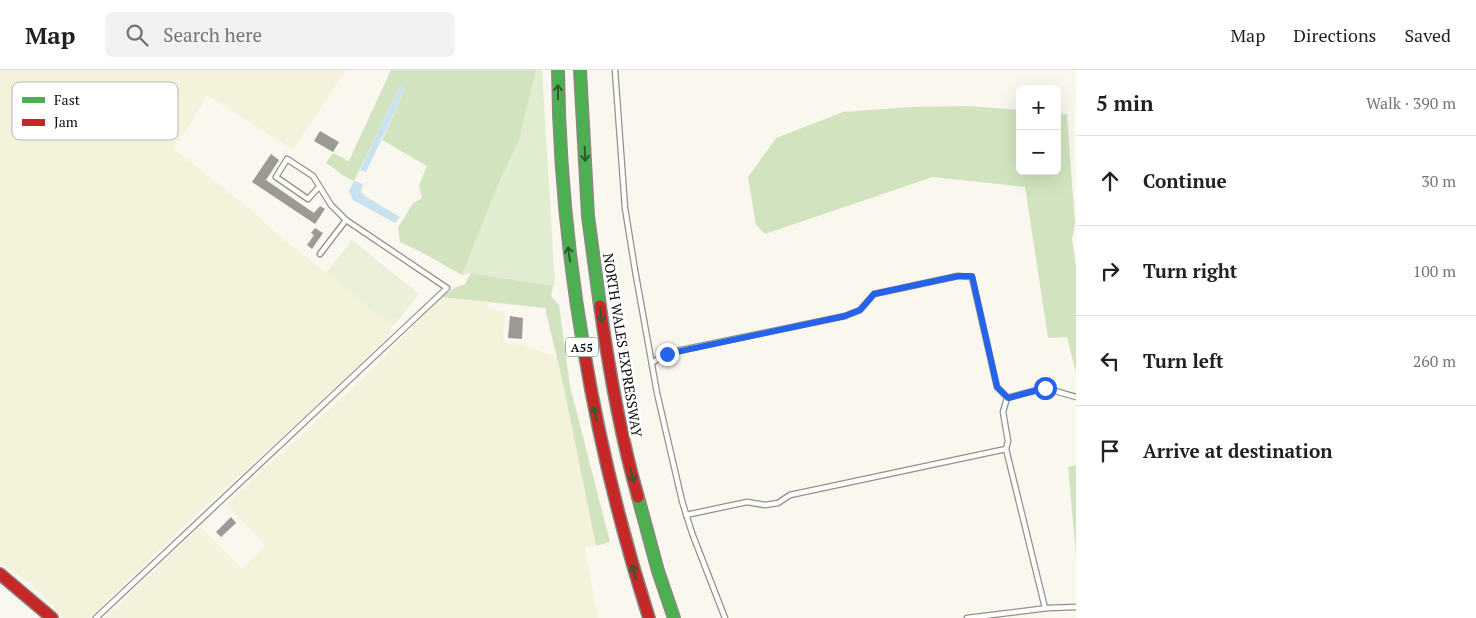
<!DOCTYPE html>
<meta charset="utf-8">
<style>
body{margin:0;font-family:"PT Serif",serif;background:#f2f2f2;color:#202124}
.controls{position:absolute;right:15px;top:15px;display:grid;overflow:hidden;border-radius:8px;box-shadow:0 5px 20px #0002}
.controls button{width:45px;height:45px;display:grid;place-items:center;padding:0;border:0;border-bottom:1px solid #e0e0e0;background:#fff;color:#202124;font:25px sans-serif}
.stop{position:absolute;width:15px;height:15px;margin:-11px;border:4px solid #2563eb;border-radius:50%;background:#fff}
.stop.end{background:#2563eb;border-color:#fff;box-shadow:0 1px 5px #0008}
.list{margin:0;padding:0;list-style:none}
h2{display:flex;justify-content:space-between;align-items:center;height:65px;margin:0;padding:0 20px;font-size:21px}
h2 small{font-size:16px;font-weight:400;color:#757577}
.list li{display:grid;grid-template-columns:32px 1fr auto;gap:15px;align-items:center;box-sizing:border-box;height:90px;padding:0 20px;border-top:1px solid #e0e0e0}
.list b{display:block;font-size:19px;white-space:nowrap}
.list em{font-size:16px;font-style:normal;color:#757577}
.icon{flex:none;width:28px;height:28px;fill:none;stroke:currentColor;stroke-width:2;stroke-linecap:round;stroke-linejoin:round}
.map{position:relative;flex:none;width:1076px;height:548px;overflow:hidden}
header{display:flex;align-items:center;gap:30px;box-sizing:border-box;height:70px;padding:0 25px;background:#fff;border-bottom:1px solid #e0e0e0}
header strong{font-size:24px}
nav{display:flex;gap:28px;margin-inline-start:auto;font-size:18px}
.search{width:350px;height:45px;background:#f2f2f2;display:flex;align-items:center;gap:12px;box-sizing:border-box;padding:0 18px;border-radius:8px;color:#757577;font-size:19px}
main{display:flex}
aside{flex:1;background:#fff}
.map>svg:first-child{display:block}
.farmland{fill:#f5f2dc}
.green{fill:#e1edd0}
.forest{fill:#d2e4bf}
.pitch{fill:#ebf1d9}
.water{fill:#c8e2f0}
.building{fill:#9c9a95}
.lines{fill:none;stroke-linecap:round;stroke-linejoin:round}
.lane-casing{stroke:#92918d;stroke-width:7}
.fast-casing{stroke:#898884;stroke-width:14}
.jam-casing{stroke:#898884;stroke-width:14}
.lane{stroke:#fefefc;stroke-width:4.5}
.fast{stroke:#4caf50;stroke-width:11}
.jam{stroke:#c62828;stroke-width:11}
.oneway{stroke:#2c5d2e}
.route{stroke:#2563eb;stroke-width:6}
.labels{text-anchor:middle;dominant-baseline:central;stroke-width:5;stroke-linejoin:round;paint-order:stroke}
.shield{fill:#fff;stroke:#545454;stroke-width:1}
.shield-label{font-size:12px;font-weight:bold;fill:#0b0b0b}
.street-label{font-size:14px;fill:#0b0b0b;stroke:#fff}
.key{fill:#fff;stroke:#b6b6b6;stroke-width:1}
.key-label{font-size:14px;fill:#0b0b0b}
</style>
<header>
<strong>Map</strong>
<div class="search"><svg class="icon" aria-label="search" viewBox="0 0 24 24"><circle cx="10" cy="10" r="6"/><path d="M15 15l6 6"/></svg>Search here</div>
<nav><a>Map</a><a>Directions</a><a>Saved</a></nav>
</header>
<main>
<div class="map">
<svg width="1076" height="548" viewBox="0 0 1076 548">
<rect width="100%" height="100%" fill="#f9f7ee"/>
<g class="farmland">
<polygon points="0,0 346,0 293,80 207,25 192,52 173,78 246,136 278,165 393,256 388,267 312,340 201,440 89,548 64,548 30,513 0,493"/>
<polygon points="441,227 488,233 488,237 505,243 503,272 526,276 557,287 596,476 585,478 598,548 105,548 200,457 242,499 265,475 226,434 365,307"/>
</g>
<polygon class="green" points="536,0 542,0 555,214 553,216 471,203 462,205 497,117 519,70"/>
<g class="forest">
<path d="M391,0H536L519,70L497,117L462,205L421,182L400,172L398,158L413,133L422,128L419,115L427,96L382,70L405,19L400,17L354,111C343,107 336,99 326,93L333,83L349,91Z"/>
<polygon points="968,36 1020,40 1020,101 1057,101 1057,43 1067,44 1075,154 1072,169 1076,197 1076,303 1067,267 1048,268 1025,117 933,107 765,164 756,155 748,107 776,68 843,42 910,37"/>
<polygon points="471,203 553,216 551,226 559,235 570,316 610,472 596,476 562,309 545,238 441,227 456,217 465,214"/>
<polygon points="1076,395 1076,486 1068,397"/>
</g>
<polygon class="pitch" points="352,170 419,224 393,256 326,203"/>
<g class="water">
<polygon points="400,17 405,19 366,102 360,100"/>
<polygon points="354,111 363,114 361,122 365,126 400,147 395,153 353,130 349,121"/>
</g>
<g class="building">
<polygon points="320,61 339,72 333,82 314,71"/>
<polygon points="271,84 279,90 266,110 314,143 320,136 325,139 315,154 252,112"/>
<polygon points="315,158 323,163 312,179 307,175 314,165 311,163"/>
<polygon points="510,246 523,248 522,269 508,268"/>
<polygon points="231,447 236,453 221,467 216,462"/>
</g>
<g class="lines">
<defs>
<g id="lane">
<polyline points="615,0 625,138 635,200 657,323 682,431 692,463 725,548"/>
<polyline points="320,184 346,150"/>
<polyline points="652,293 667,283 845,246 860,240 874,224 958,206 972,207 997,317 1008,328"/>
<polyline points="1006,379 1045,538"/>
<polyline points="686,445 747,432 765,435 778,433 790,425 1006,379 1008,371 1003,342 1007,328 1045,318 1076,327"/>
<polyline points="96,548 447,218 346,150 331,135 313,106 287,89 276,107 308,129 319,117"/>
<polyline points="967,548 1048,538 1076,537"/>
</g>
<g id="fast">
<path d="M558,0C559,94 568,187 584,280"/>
<polyline points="580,0 588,146 600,236"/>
<polyline points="638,427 658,501 674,548"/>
</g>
<g id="jam">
<path d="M600,236C609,300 620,364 638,427"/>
<path d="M584,280C599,371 621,460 649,548"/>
<polyline points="0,504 52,548"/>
</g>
</defs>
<use href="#lane" class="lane-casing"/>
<use href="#fast" class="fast-casing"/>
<use href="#jam" class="jam-casing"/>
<use href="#lane" class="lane"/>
<use href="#fast" class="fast"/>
<use href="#jam" class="jam"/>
</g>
<defs><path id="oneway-shaft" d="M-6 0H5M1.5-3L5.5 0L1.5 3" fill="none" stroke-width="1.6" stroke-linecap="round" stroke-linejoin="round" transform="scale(1.25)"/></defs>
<g class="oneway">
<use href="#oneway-shaft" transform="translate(558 22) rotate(-90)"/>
<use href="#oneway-shaft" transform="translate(585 84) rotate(87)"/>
<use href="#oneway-shaft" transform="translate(569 184) rotate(-98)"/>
<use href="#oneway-shaft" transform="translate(601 245) rotate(82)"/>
<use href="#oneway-shaft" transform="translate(595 344) rotate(-102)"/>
<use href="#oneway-shaft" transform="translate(632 405) rotate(75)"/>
<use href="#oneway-shaft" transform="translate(634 502) rotate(-106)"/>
</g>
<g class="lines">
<polyline class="route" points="667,284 845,246 860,240 874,224 958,206 972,206 997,317 1008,328 1045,318"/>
</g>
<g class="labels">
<rect class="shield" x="566" y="267.5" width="32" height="19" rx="4"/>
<g class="shield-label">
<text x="582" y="277">A55</text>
</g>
<g class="street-label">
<text transform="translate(623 275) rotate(81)">NORTH WALES EXPRESSWAY</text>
</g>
</g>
<rect x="12" y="12" width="166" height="58" rx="8" class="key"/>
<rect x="22" y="27" width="23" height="6" fill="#4caf50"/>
<rect x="22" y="49" width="23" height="7" fill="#c62828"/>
<g class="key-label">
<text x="54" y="35">Fast</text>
<text x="54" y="57">Jam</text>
</g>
</svg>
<div class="controls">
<button>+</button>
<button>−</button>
</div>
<div class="stop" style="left:1045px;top:318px"></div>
<div class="stop end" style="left:667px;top:284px"></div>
</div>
<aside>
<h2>5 min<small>Walk · 390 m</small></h2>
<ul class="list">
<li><svg class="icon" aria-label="ahead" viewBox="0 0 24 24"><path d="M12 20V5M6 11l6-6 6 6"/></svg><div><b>Continue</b></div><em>30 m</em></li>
<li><svg class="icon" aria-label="right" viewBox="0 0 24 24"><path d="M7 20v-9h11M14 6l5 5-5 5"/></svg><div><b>Turn right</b></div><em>100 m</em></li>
<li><svg class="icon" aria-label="left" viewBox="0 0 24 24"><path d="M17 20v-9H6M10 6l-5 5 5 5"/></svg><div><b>Turn left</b></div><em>260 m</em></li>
<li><svg class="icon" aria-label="arrive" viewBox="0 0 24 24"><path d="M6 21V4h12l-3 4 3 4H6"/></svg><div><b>Arrive at destination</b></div></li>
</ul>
</aside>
</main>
